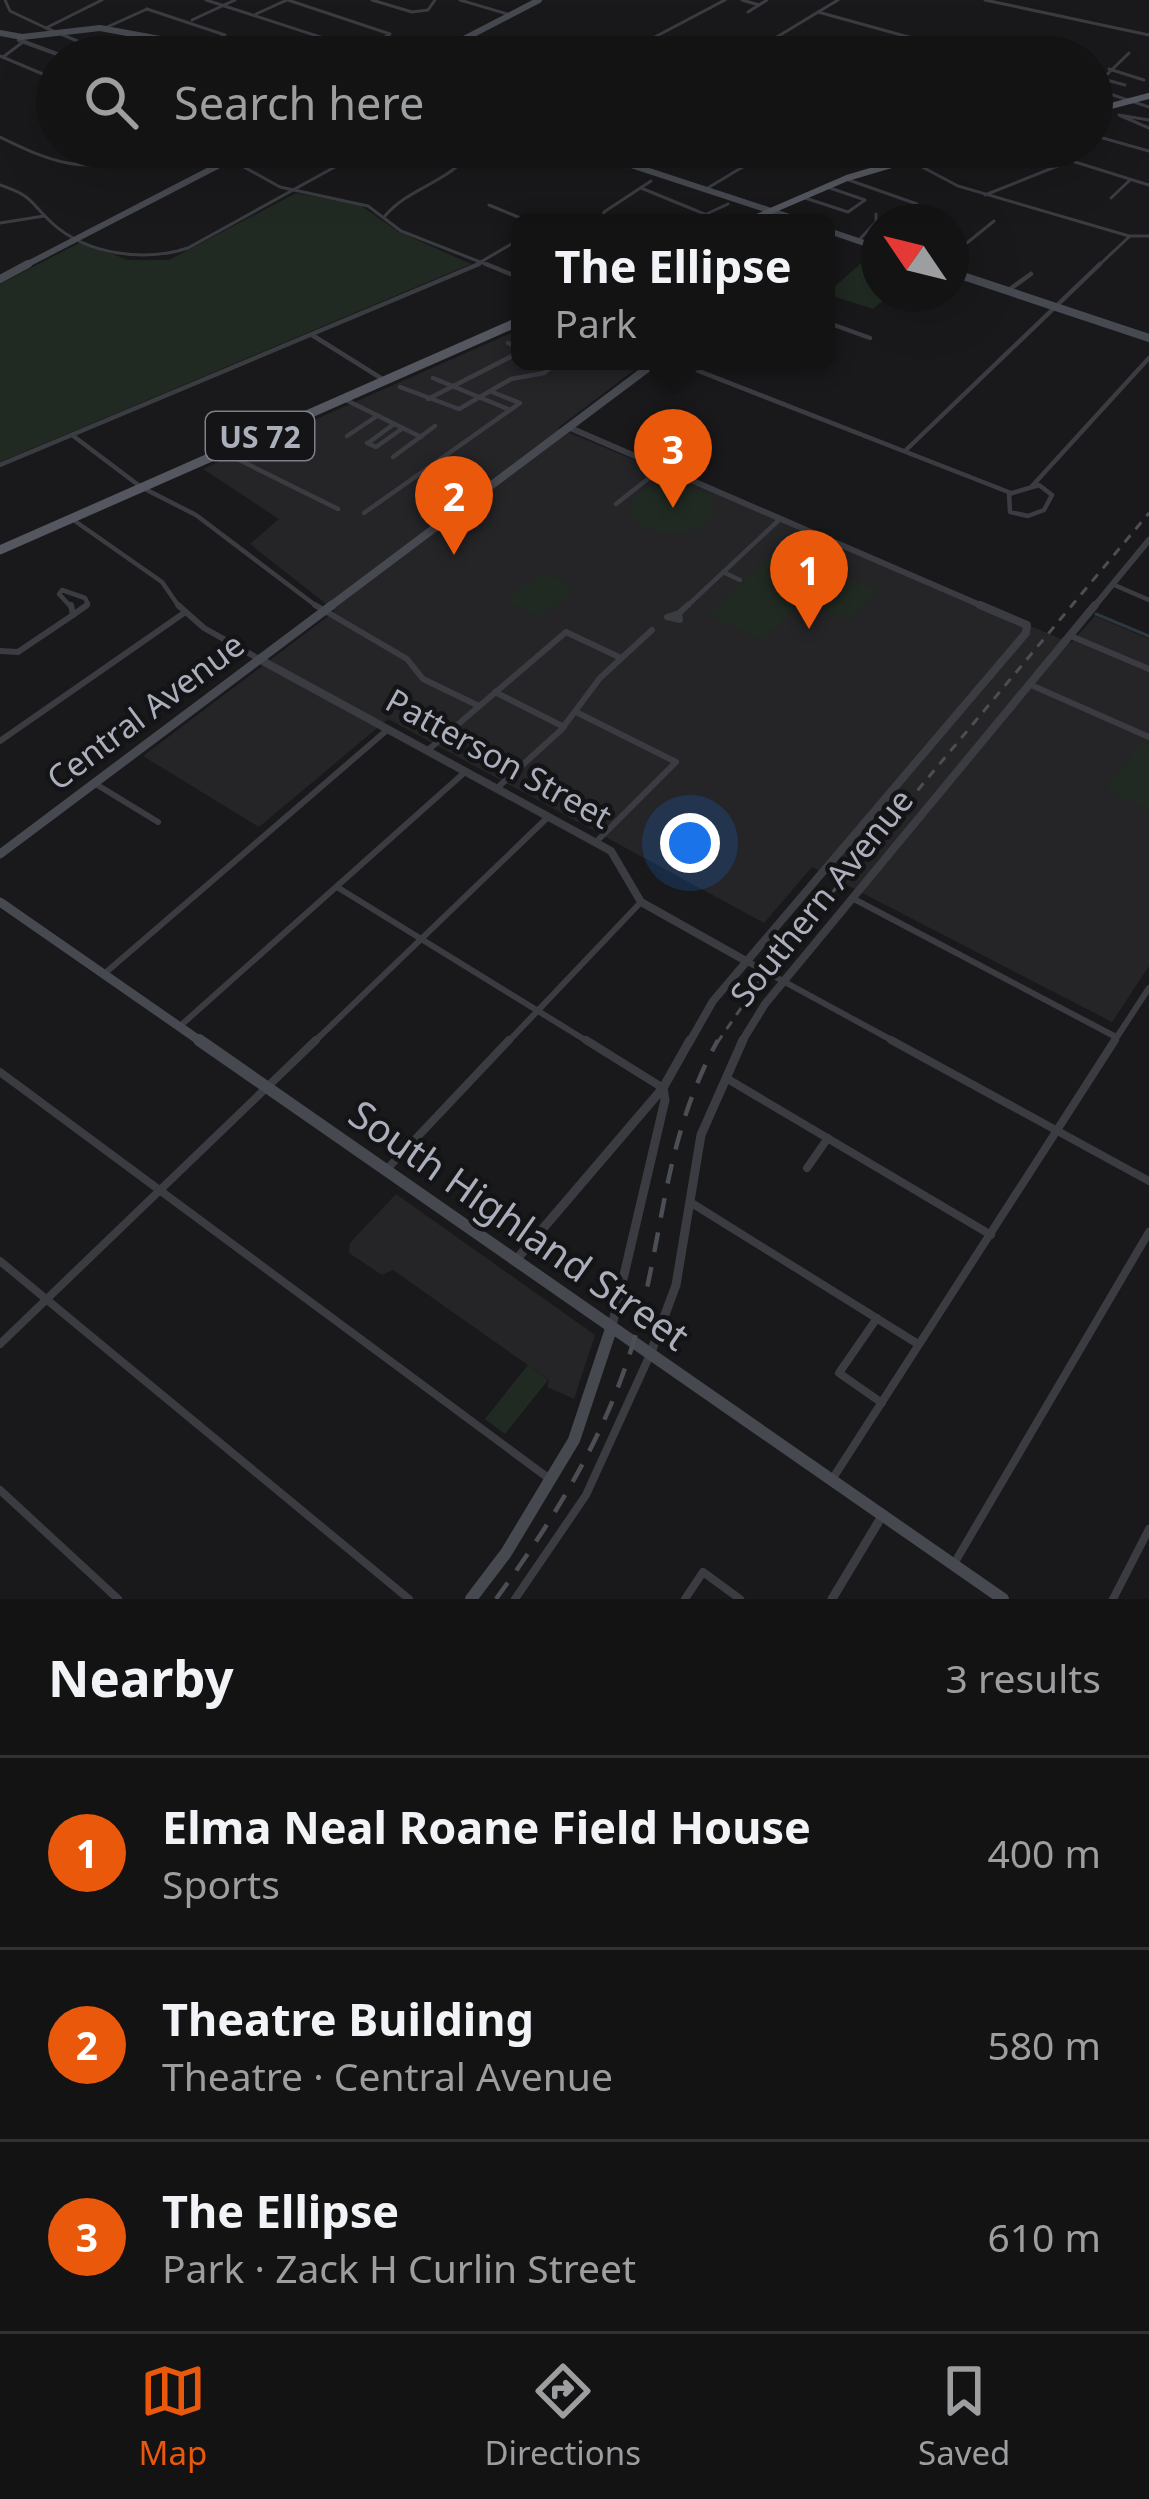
<!DOCTYPE html>
<meta charset="utf-8">
<style>
body{margin:0;font-family:"Noto Sans",sans-serif;background:#1c1c1d;color:#f1f3f6}
.compass{position:absolute;left:861px;top:204px;width:108px;height:108px;border-radius:50%;background:#131314;box-shadow:0 12px 48px #0002;rotate:305deg}
.you{position:absolute;left:690px;top:843px;width:42px;height:42px;margin:-30px;border:9px solid #fff;border-radius:50%;background:#1a73e8;box-shadow:0 0 0 18px #1a73e833}
.badge{display:grid;place-items:center;width:78px;height:78px;border-radius:50%;background:#ea580c;color:#fff;font-size:39px;font-weight:700}
.pin{position:absolute;translate:-50% -99px;filter:drop-shadow(0 3px 6px #0008)}
.pin::after{content:'';position:absolute;top:63px;width:42px;height:36px;background:inherit;clip-path:polygon(0 0,100% 0,50% 100%)}
.popup{position:absolute;left:511px;top:214px;width:324px;height:156px;box-sizing:border-box;display:grid;place-content:center;border-radius:18px;background:#131314;filter:drop-shadow(0 3px 9px #0005);font-size:39px;white-space:nowrap;color:#9d9ea0}
.popup b{font-size:45px;color:#f1f3f6}
.popup::after{content:'';position:absolute;left:50%;top:100%;margin-left:-24px;border:24px solid transparent;border-top-color:#131314}
.list{margin:0;padding:0;list-style:none}
h2{display:flex;justify-content:space-between;align-items:center;height:156px;margin:0;padding:0 48px;font-size:51px}
h2 small{font-size:39px;font-weight:400;color:#9d9ea0}
.list li{display:grid;grid-template-columns:78px 1fr auto;gap:36px;align-items:center;box-sizing:border-box;height:192px;padding:0 48px;border-top:3px solid #323234}
.list b{display:block;font-size:45px;white-space:nowrap}
.list p{margin:0;font-size:39px;white-space:nowrap;color:#9d9ea0}
.list em{font-size:39px;font-style:normal;color:#9d9ea0}
.icon{flex:none;width:66px;height:66px;fill:none;stroke:currentColor;stroke-width:2;stroke-linecap:round;stroke-linejoin:round}
.map{position:relative;flex:none;width:1149px;height:1599px;overflow:hidden}
.search{position:absolute;background:#131314;box-shadow:0 12px 48px #0002;left:36px;right:36px;top:36px;height:132px;display:flex;align-items:center;gap:30px;box-sizing:border-box;padding:0 42px;border-radius:66px;color:#9d9ea0;font-size:45px}
.sheet{height:732px;background:#131314}
nav{display:flex;justify-content:space-around;align-items:center;box-sizing:border-box;height:168px;border-top:3px solid #323234;background:#131314;font-size:33px;color:#9d9ea0}
nav a{display:grid;justify-items:center;gap:6px}
nav .on{color:#ea580c}
.map>svg:first-child{display:block}
.built{fill:#252528}
.green{fill:#202a22}
.lines{fill:none;stroke-linecap:round;stroke-linejoin:round}
.stream{stroke:#2e3840;stroke-width:3}
.minor-far3{stroke:#3b3c42;stroke-width:3}
.minor-far2{stroke:#3b3c42;stroke-width:4.5}
.minor-far1{stroke:#3b3c42;stroke-width:6}
.minor{stroke:#3b3c42;stroke-width:8}
.tertiary-far3{stroke:#3b3c42;stroke-width:4.5}
.tertiary-far2{stroke:#3b3c42;stroke-width:6}
.tertiary-far1{stroke:#3b3c42;stroke-width:8}
.tertiary{stroke:#3b3c42;stroke-width:9}
.secondary-far3{stroke:#474951;stroke-width:6}
.secondary-far2{stroke:#474951;stroke-width:8}
.secondary-far1{stroke:#474951;stroke-width:9}
.secondary{stroke:#474951;stroke-width:12}
.primary-far1{stroke:#555760;stroke-width:6}
.primary{stroke:#555760;stroke-width:9}
.rail-far1{stroke:#4c4e56;stroke-width:3;stroke-dasharray:9 8;stroke-linecap:butt}
.rail{stroke:#4c4e56;stroke-width:4.5;stroke-dasharray:20 15;stroke-linecap:butt}
.labels{text-anchor:middle;dominant-baseline:central;stroke-width:9;stroke-linejoin:round;paint-order:stroke}
.shield{fill:#141416;stroke:#7d808a;stroke-width:3}
.shield-label{font-size:30px;font-weight:bold;fill:#aaafbb}
.street-label{font-size:33px;fill:#aaafbb;stroke:#141416}
.near-street-label{font-size:39px;fill:#aaafbb;stroke:#141416}
</style>
<div class="map">
<svg width="1149" height="1599" viewBox="0 0 1149 1599">
<rect width="100%" height="100%" fill="#19191b"/>
<g class="built">
<polygon points="520,329 520,361 646,361 558,428 1071,643 1095,616 1149,639 1149,966 1112,1022 812,867 764,923 388,719 259,827 143,756 335,611 250,544 279,519 203,469"/>
<polygon points="396,1194 595,1335 574,1399 547,1387 549,1380 393,1270 382,1275 349,1253 350,1243"/>
</g>
<g class="green">
<polygon points="296,193 360,205 399,232 471,264 0,462 0,284 83,241 127,260 169,260"/>
<polygon points="875,251 879,253 879,294 890,294 873,309 826,294"/>
<path d="M673,481L710,494C734,533 651,551 630,513C631,491 653,483 673,481Z"/>
<polygon points="781,545 833,567 830,572 879,591 850,621 801,601 761,640 708,615"/>
<polygon points="542,572 574,588 541,617 506,601"/>
<polygon points="1142,741 1149,745 1149,810 1106,790"/>
<polygon points="528,1365 548,1380 505,1434 485,1419"/>
</g>
<g class="lines">
<polyline class="stream" points="1096,614 1149,636"/>
<g class="minor-far3">
<polyline points="5,0 10,11 46,28"/>
<polyline points="102,0 46,28 116,57"/>
<polyline points="206,0 382,57"/>
<polyline points="288,0 390,34 362,51"/>
<polyline points="372,0 412,12 428,10 435,0"/>
<polyline points="460,0 511,15"/>
<polyline points="742,0 759,5"/>
<polyline points="985,0 1149,35"/>
<polyline points="147,9 225,35 182,57"/>
<polyline points="748,12 767,0"/>
<polyline points="818,12 981,57"/>
<polyline points="256,14 287,0"/>
<polyline points="192,20 235,0"/>
<polyline points="105,28 147,9"/>
<polyline points="767,45 810,57"/>
<polyline points="0,56 57,80"/>
<polyline points="3,57 23,42"/>
<polyline points="617,57 725,0"/>
<polyline points="744,57 838,0"/>
<polyline points="1109,69 1144,80"/>
<polyline points="1103,79 1125,85"/>
<polyline points="57,86 49,87 39,103 57,119"/>
<polyline points="1092,88 1149,107"/>
<polyline points="1093,88 1129,53"/>
<polyline points="1149,120 1119,115 1149,128"/>
<polyline points="1092,135 1149,151"/>
<path d="M0,137C63,168 90,176 156,147"/>
<polyline points="137,147 151,147"/>
<polyline points="195,147 225,160"/>
<polyline points="208,147 280,187 368,206 401,231 493,267"/>
<polyline points="882,147 903,160"/>
<polyline points="1027,147 1149,185"/>
<polyline points="907,159 958,186 1129,236"/>
<polyline points="953,162 1007,148"/>
<polyline points="846,179 917,204"/>
<path d="M0,185C35,197 28,201 52,223C87,255 145,262 188,248L371,147"/>
<polyline points="641,188 707,215"/>
<polyline points="706,189 766,153 767,147"/>
<polyline points="985,195 1065,163"/>
<polyline points="802,197 848,212 865,200 827,187"/>
<polyline points="1111,198 1130,180"/>
<polyline points="489,205 533,223"/>
<path d="M385,216C410,186 454,182 473,147"/>
<polyline points="0,223 44,216"/>
<polyline points="602,223 604,212 651,181"/>
<polyline points="687,223 728,204"/>
<polyline points="858,241 876,222 876,214"/>
<polyline points="951,256 994,221"/>
<polyline points="472,267 520,239"/>
<polyline points="1097,267 1130,236 1149,236"/>
</g>
<g class="minor-far2">
<polyline points="486,264 520,278"/>
<polyline points="1007,291 1031,274"/>
<polyline points="826,322 870,338"/>
<polyline points="312,335 384,380"/>
<polyline points="508,343 520,348"/>
<polyline points="673,361 1011,493"/>
<polyline points="433,378 510,410"/>
<polyline points="400,387 459,409 511,379 544,373 559,361"/>
<polyline points="344,399 421,437"/>
<polyline points="428,399 520,352"/>
<polyline points="72,435 141,487 196,515 319,608"/>
<polyline points="347,436 377,416"/>
<polyline points="367,443 376,447 403,428"/>
<polyline points="368,443 394,424"/>
<polyline points="906,450 1100,264"/>
<polyline points="223,452 338,509"/>
<polyline points="393,457 435,426"/>
<polyline points="0,465 479,264"/>
<polyline points="1033,485 1149,358"/>
<polygon points="1039,485 1052,495 1044,510 1028,516 1010,512 1009,494"/>
<polyline points="616,504 663,467"/>
<polyline points="364,513 520,403 492,392"/>
<polyline points="72,519 162,582 180,608"/>
<polyline points="723,572 740,580"/>
<polyline points="1112,584 1149,600"/>
<polyline points="72,608 59,594 62,590 85,598 88,604 83,608"/>
<polyline points="685,608 780,519"/>
</g>
<g class="minor-far1">
<polyline points="71,605 73,615"/>
<polyline points="178,605 204,628 259,659"/>
<polyline points="315,605 407,659 423,679 479,706"/>
<polygon points="679,613 680,620 667,617"/>
<polyline points="679,613 688,605"/>
<polyline points="73,615 87,605"/>
<polyline points="1071,636 1149,669"/>
<polyline points="0,651 18,652 73,615"/>
<polyline points="1031,685 1149,737"/>
<polyline points="495,692 564,727"/>
<polyline points="576,712 676,762 596,842"/>
<polyline points="0,741 184,613"/>
<polyline points="428,750 566,632 621,658"/>
<polyline points="94,783 158,822"/>
<polyline points="496,789 561,730 600,678 652,630"/>
<polyline points="337,887 590,1043"/>
<polyline points="854,899 1116,1037"/>
<polyline points="746,961 897,1043"/>
<polyline points="104,974 387,730"/>
<polyline points="179,1027 465,772"/>
<polyline points="313,1043 548,817"/>
<polyline points="507,1043 641,902"/>
<polyline points="1113,1043 1149,988"/>
</g>
<g class="minor">
<polyline points="586,1040 663,1088"/>
<polyline points="891,1040 1149,1181"/>
<polyline points="0,1072 551,1480"/>
<polyline points="726,1078 991,1235"/>
<polyline points="388,1168 509,1040"/>
<polyline points="807,1168 828,1138"/>
<polyline points="690,1202 918,1344"/>
<polyline points="0,1261 409,1599"/>
<polyline points="877,1318 839,1373 882,1403"/>
<polyline points="0,1344 316,1040"/>
<polyline points="833,1478 1115,1040"/>
<polyline points="0,1490 118,1599"/>
<polyline points="955,1562 1149,1232"/>
<polyline points="515,1599 586,1495 649,1357"/>
<polyline points="685,1599 703,1572 740,1599"/>
<polyline points="1113,1599 1149,1529"/>
</g>
<polyline class="tertiary-far3" points="19,40 65,57"/>
<g class="tertiary-far2">
<polyline points="568,427 987,608"/>
<polyline points="1093,608 1149,540"/>
</g>
<g class="tertiary-far1">
<polyline points="259,659 611,851 641,902 746,961"/>
<polyline points="689,1043 713,1001 1026,633 1027,625 980,605"/>
<polyline points="741,1043 765,1004 1095,605"/>
</g>
<g class="tertiary">
<polyline points="516,1260 663,1088 690,1040"/>
<polyline points="612,1326 665,1100 663,1088"/>
<polyline points="650,1355 676,1285 701,1135 743,1040"/>
<polyline points="832,1599 882,1516"/>
</g>
<g class="secondary-far3">
<polyline points="0,33 22,37 100,28 258,57"/>
<polyline points="429,57 539,0"/>
<polyline points="576,147 808,223"/>
<polyline points="826,230 879,248"/>
<polyline points="22,267 254,147"/>
</g>
<g class="secondary-far2">
<polyline points="951,272 1149,338"/>
<polyline points="0,279 28,264"/>
<polyline points="328,608 657,361"/>
</g>
<g class="secondary-far1">
<polyline points="0,854 332,605"/>
<polyline points="0,902 203,1043"/>
</g>
<g class="secondary">
<polyline points="199,1040 1003,1599"/>
<polyline points="471,1599 506,1553 574,1440 611,1329"/>
</g>
<g class="primary-far1">
<polyline points="1092,111 1149,96"/>
<polyline points="743,223 847,178 952,147"/>
</g>
<polyline class="primary" points="0,550 520,321"/>
<polyline class="rail-far1" points="717,1043 766,972 1149,513"/>
<path class="rail" d="M496,1599C554,1519 606,1436 634,1340C665,1233 662,1142 718,1040"/>
</g>
<g class="labels">
<rect class="shield" x="206" y="412" width="108" height="48" rx="9"/>
<g class="shield-label">
<text x="260" y="436">US 72</text>
</g>
<g class="street-label">
<text transform="translate(145 711) rotate(-37)">Central Avenue</text>
<text transform="translate(499 758) rotate(29)">Patterson Street</text>
<text transform="translate(821 897) rotate(-51)">Southern Avenue</text>
</g>
<g class="near-street-label">
<text transform="translate(520 1224) rotate(35)">South Highland Street</text>
</g>
</g>
</svg>
<svg class="compass" viewBox="-18 -18 36 36"><path d="M0-13l5 13h-10z" fill="#e53935"/><path d="M0 13l5-13h-10z" fill="#9d9ea0"/></svg>
<div class="you"></div>
<div class="pin badge" style="left:809px;top:629px">1</div>
<div class="pin badge" style="left:454px;top:555px">2</div>
<div class="pin badge" style="left:673px;top:508px">3</div>
<div class="popup"><b>The Ellipse</b>Park</div>
<div class="search"><svg class="icon" aria-label="search" viewBox="0 0 24 24"><circle cx="10" cy="10" r="6"/><path d="M15 15l6 6"/></svg>Search here</div>
</div>
<section class="sheet">
<h2>Nearby<small>3 results</small></h2>
<ul class="list">
<li><span class="badge">1</span><div><b>Elma Neal Roane Field House</b><p>Sports</p></div><em>400 m</em></li>
<li><span class="badge">2</span><div><b>Theatre Building</b><p>Theatre · Central Avenue</p></div><em>580 m</em></li>
<li><span class="badge">3</span><div><b>The Ellipse</b><p>Park · Zack H Curlin Street</p></div><em>610 m</em></li>
</ul>
</section>
<nav>
<a class="on"><svg class="icon" aria-label="map" viewBox="0 0 24 24"><path d="M3 6l6-2 6 2 6-2v14l-6 2-6-2-6 2zM9 4v14M15 6v14"/></svg>Map</a>
<a><svg class="icon" aria-label="directions" viewBox="0 0 24 24"><path d="M12 3l9 9-9 9-9-9zM9 14v-3h6M13 9l2 2-2 2"/></svg>Directions</a>
<a><svg class="icon" aria-label="saved" viewBox="0 0 24 24"><path d="M7 4h10v16l-5-4-5 4z"/></svg>Saved</a>
</nav>
